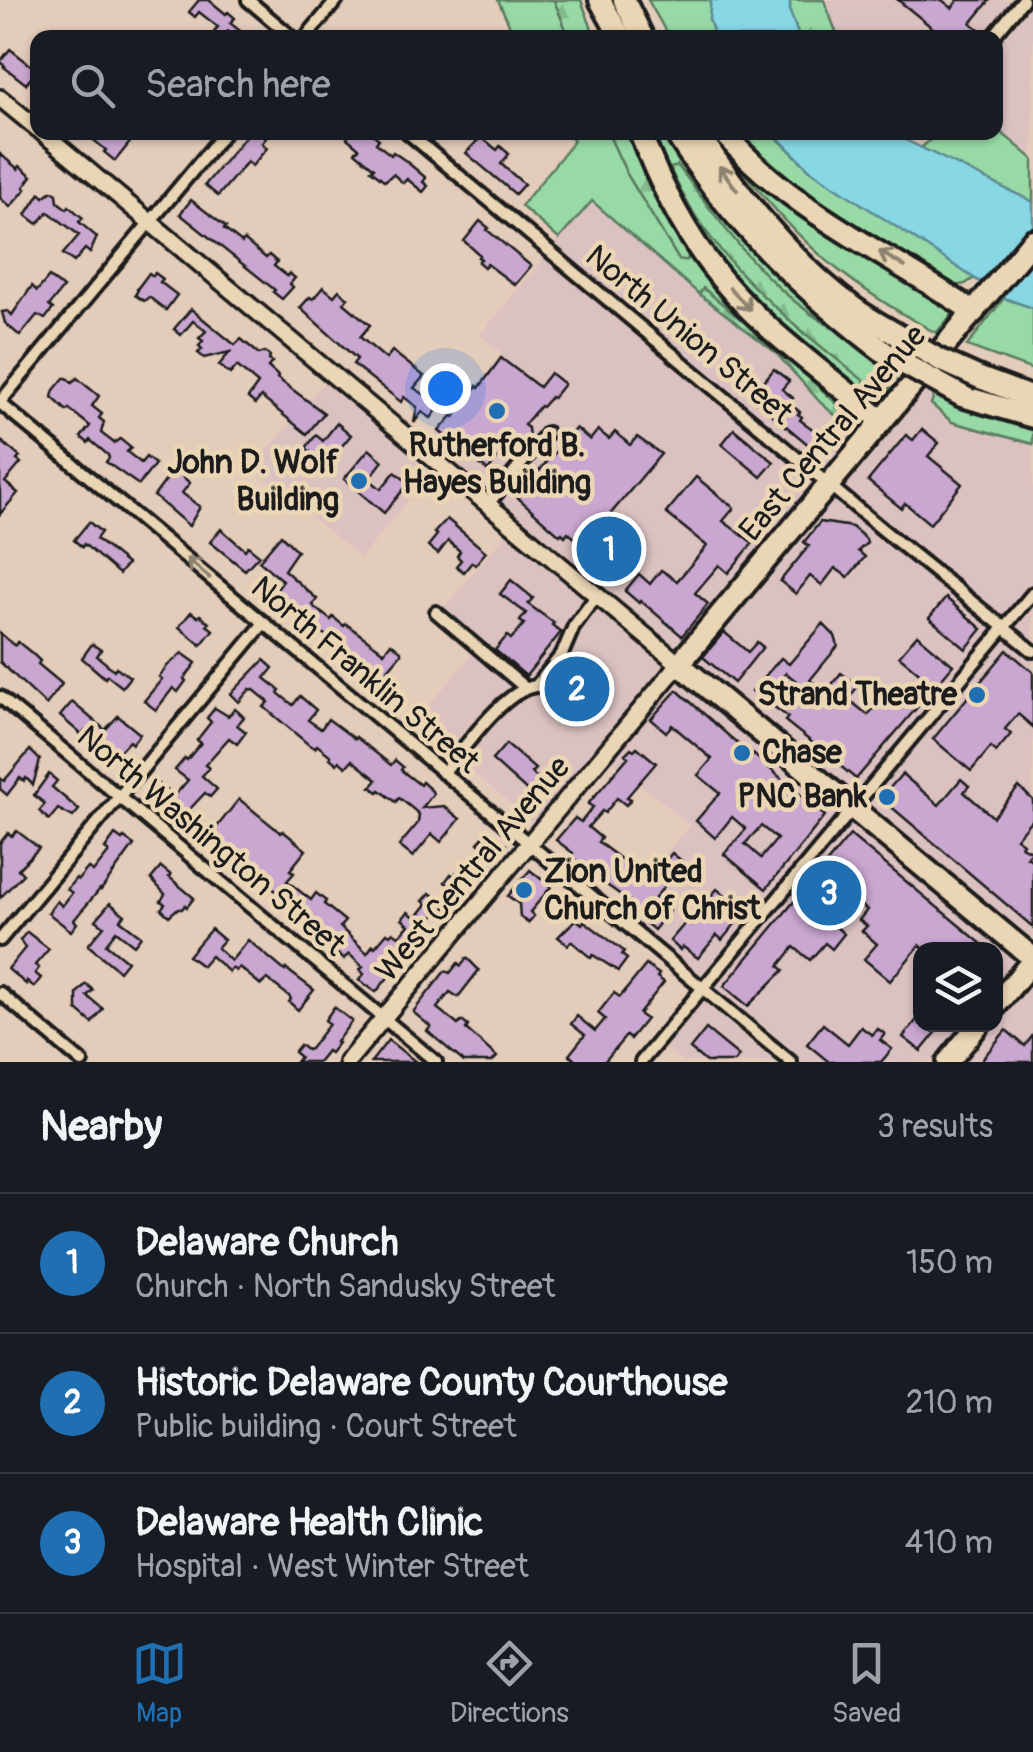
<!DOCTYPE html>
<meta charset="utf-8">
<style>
body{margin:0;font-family:Pangolin,sans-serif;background:#242831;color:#f1f3f6}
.controls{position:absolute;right:30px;bottom:30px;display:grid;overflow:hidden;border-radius:20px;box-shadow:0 2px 8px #0004}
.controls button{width:90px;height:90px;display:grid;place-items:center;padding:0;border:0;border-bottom:2px solid #363941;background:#171b24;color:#f1f3f6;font:50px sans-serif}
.you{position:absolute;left:445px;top:388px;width:35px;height:35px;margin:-25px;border:8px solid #fff;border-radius:50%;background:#1a73e8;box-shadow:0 0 0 15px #1a73e833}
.badge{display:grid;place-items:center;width:65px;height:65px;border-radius:50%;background:#1f6fb2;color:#fff;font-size:32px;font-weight:700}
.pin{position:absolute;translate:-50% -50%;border:5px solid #fff;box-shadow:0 2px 10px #0006}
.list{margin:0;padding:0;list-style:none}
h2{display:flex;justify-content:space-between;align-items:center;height:130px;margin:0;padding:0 40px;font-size:42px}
h2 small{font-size:32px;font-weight:400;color:#9ea1a6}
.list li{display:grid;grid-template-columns:65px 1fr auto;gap:30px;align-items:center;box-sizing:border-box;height:140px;padding:0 40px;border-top:2px solid #363941}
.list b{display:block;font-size:38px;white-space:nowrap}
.list p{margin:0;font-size:32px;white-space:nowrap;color:#9ea1a6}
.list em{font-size:32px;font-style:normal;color:#9ea1a6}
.icon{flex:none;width:55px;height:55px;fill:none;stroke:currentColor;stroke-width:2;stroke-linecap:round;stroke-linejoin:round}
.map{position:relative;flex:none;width:1033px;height:1062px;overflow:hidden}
.search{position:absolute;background:#171b24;box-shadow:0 2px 8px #0004;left:30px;right:30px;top:30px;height:110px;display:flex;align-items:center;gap:25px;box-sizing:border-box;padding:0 35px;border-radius:20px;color:#9ea1a6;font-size:38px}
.sheet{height:550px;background:#171b24}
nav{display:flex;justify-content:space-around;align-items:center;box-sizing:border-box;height:140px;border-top:2px solid #363941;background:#171b24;font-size:28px;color:#9ea1a6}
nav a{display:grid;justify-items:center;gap:5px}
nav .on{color:#1f6fb2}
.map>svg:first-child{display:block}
.built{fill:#dcc1c1;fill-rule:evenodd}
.green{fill:#98daa5;stroke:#5a7b60;stroke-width:2.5}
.forest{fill:url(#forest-firs);stroke:#5a7b60;stroke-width:2.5}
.water{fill:#88d7e5;stroke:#5d8c95;stroke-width:2.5}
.building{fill:#caa7d1;stroke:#1c1c1c;stroke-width:2.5;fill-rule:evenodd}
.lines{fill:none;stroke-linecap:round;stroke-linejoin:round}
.street-casing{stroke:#1c1c1c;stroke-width:18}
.secondary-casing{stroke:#1c1c1c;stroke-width:22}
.highway-casing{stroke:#1c1c1c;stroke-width:28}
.street{stroke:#ead5b4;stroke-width:10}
.secondary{stroke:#ead5b4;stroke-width:15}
.highway{stroke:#ead5b4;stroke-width:20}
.highway-bridge-casing{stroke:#1c1c1c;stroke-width:28;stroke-linecap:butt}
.highway-bridge{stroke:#ead5b4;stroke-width:20}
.oneway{stroke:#8d8270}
.poi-dot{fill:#1f6fb2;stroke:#ead5b4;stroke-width:4}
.labels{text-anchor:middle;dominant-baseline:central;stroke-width:9;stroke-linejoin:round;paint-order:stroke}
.street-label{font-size:32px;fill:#1c1c1c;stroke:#ead5b4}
.poi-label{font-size:32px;font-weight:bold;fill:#1c1c1c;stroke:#ead5b4;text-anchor:end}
</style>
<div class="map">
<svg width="1033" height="1062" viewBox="0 0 1033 1062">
<defs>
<pattern id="forest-firs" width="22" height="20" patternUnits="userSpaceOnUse" patternTransform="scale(2.5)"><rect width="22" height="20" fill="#98daa5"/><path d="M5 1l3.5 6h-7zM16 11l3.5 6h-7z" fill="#82ba8d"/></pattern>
</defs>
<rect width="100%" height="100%" fill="#e4ccba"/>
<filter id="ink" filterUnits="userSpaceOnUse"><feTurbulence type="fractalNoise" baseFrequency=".01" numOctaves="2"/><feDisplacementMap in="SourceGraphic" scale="20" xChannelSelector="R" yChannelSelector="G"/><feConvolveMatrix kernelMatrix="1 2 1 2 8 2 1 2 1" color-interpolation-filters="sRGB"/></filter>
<g filter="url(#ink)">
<g class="built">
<polygon points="824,0 1033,0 1033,159 996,128 996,38 838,37"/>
<path d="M591,201L699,294L775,352L821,403L853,431L872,404L878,403L905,367L936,390L952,422L1033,444V1062H683L664,1046L707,994L615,918L689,825L601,751L538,827L414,723L475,651L436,617L508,532L432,470L361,558L253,468L334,370L427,445L502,354L480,335ZM920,949H996V1024H920Z"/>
</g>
<g class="green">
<polygon points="498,0 554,0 569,37 515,37"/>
<polygon points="648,0 711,0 709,19 715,37 669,37"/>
<polygon points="996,128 1033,159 1033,202 921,148 938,133 996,132"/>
<polygon points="569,133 608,133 627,174 679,260 687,260 689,252 714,282 855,409 858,423 853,431 844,423 849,415 790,360 704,289 699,294 592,201 559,239 521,206 574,141"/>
<path d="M644,133H666L869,345C850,335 831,327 814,315C761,282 715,216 678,166V189L706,232L745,277L804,334L905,367L878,403L872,404L787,334L703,247Z"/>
<polygon points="732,133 772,133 810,170 976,277 965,284 950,287 813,202 781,178"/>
<path d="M724,148L781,196L937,297L954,312L936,333C894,310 854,285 818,253C783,222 754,184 724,148Z"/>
<polygon points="1004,298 1033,308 1033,370 967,346"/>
<polygon points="936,390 1033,422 1033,444 952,422 931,404"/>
</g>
<g class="forest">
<polygon points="554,0 581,0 595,37 569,37"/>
<polygon points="790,0 824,0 838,37 799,37 790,12"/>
<polygon points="608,133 631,133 664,209 689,252 687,260 679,260 627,174"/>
<path d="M678,166C717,218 757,276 811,314C837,332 870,346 898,363L885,376L868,384C792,324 708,259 670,168Z"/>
<polygon points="703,288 790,360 850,416 844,423 821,403 775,352 699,294"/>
</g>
<g class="water">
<polygon points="711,0 790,0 790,12 799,37 715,37 709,19"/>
<polygon points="773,133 891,133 1033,202 1033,308 1004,298 810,170"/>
</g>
<g class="building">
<polygon points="199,0 209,0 226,14 228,12 235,18 230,23 249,38 235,38 228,31 222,38 214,31 218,27 199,12 195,17 189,12"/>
<polygon points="898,0 942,0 952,8 958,0 990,0 971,23 979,29 973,38 945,38"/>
<polygon points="10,49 37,70 26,84 4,67 5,66 0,62"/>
<polygon points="84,132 122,132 132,140 115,161 104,152 106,150"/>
<polygon points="249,132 260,132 266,138 262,143 267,148 252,166 247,162 218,196 205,185"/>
<polygon points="352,132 370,132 379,139 376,143 391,155 393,152 406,161 426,178 423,182 428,186 423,192 407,179 403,183 393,174 385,181 371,170 374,168 355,152 359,148 347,138"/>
<polygon points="481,137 497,150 500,146 509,154 501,164 524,184 515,194 466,153"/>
<polygon points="0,154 18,169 20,166 32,176 24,187 26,189 10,207 0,198"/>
<polygon points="52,191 57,194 58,202 67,209 69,206 83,218 79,222 97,237 90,253 85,249 74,262 63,254 79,235 50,213 48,212 38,224 26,215 40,193 44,197"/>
<polygon points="191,200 226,227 224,229 242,243 244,240 266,258 269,255 277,262 274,266 287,276 289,273 295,278 290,284 293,287 282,299 273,292 275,290 180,214"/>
<polygon points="480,221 489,228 487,230 531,266 515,285 487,264 484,267 478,262 481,259 478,257 480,255 464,241"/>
<polygon points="149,273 153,276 155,273 163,279 160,282 177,295 166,310 149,297 144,301 135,295 138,290 137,289"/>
<polygon points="49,277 63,288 49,306 53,309 45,319 37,315 20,336 5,323 2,312 8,311 12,315 32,286 37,291"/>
<polygon points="323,287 334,296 339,290 348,298 344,303 370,325 360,337 386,359 392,351 424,376 414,388 441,405 431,418 422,412 414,423 417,407 404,397 401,402 353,364 357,359 300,308 310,297 313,299"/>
<polygon points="191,309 235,345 241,339 259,354 265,352 270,356 269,360 272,362 268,367 278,376 277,378 324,413 307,434 261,397 255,404 248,398 258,384 237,366 230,374 219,365 230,352 204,358 198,353 202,349 199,346 203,341 199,338 206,331 193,321 181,335 174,329"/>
<polygon points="501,358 539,387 550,373 564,384 553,398 551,397 542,407 540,406 524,425 528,428 529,438 524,444 514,445 510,442 488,471 439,431 452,416 454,417 477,386 479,388"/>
<polygon points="774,369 789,381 782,389 793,398 789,403 800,412 798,414 802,417 800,420 832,443 822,456 751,397"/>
<polygon points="64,378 67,378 72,383 77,378 99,396 92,406 102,414 99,418 104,422 101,433 114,443 120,439 131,448 127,452 141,463 146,457 155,464 139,485 106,462 109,458 108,455 90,440 88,443 81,437 90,426 69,409 67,411 52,397 54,390"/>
<polygon points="337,423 351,435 326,465 306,448 316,435 323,441"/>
<polygon points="576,428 590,440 598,430 609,439 615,432 630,445 637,437 661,454 602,524 626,544 607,567 568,532 565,536 562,533 560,535 517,497"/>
<polygon points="734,429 774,462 761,477 722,444"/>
<polygon points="922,429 939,443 928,456 962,484 930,524 905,503 901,508 868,481 906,435 913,440"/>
<polygon points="0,440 20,457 17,460 21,463 5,482 18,493 0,514"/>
<polygon points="369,449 383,461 369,479 381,489 395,472 409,483 384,513 344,479"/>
<polygon points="181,454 193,465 183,477 190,483 182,493 200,507 189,526 154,496 175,468 172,464"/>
<polygon points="696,477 734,508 723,521 753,543 728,573 719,565 695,593 708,604 682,636 641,601 639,603 625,591 639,574 650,584 661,570 677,581 707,546 666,513"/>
<polygon points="447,519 486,552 475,565 472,562 464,572 456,566 461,560 457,556 460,551 448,541 438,554 428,546 437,535 434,533"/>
<polygon points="89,522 101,532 96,539 127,564 119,574 84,544 82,547 74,540"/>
<polygon points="820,522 852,527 866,539 867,543 858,551 865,557 848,577 835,568 822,585 810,576 796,594 780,581 809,546 804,542"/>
<polygon points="221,529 245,550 248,546 259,555 245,570 210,542"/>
<polygon points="281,535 297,551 284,570 317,599 313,605 315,608 331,620 333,617 344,626 346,624 384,652 391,643 401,651 401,654 385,673 387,675 380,683 333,641 285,603 283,605 272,596 283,581 259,561"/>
<polygon points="511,580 533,598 528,604 554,623 552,625 561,632 526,676 495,650 507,636 511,639 524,624 520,621 526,613 500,594"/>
<polygon points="946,598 982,629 966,649 929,618"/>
<polygon points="191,612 198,617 200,615 209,623 207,625 213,630 201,645 179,627"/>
<path d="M823,624L835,636L838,646L810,680L825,693L841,673L858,686L848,699L868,715L894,683L920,704L856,779L827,755L826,757L818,750L819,748L785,721L788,717L752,691L781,658L789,664ZM786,673L809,691L798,705L774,687Z"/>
<polygon points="724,632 748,652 757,642 763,647 734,683 703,657"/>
<polygon points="0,633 15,646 18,642 33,654 40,661 38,664 62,684 46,705 0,662"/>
<polygon points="917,635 953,665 935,686 899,656"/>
<polygon points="92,644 101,650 97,656 114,670 116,667 130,677 122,687 107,675 105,678 82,658"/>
<polygon points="1007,650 1033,672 1033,727 1018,714 1005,729 1011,734 996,752 991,747 971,771 933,739"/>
<polygon points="182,653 196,663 184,679 186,681 178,692 173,688 156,710 144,701 162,679 159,677 167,666"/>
<polygon points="579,658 601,672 599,675 607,682 575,720 555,707 557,705 547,697"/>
<polygon points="264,660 273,668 265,678 280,690 278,693 293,705 300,696 316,710 308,720 321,729 328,719 355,739 356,737 391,765 395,760 403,767 401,770 420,785 422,782 432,791 433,794 422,808 444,806 460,819 441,842 432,834 413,857 399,846 418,823 419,814 402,800 399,798 396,802 380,790 378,792 371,787 377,780 352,760 346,767 339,761 337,764 330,758 331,756 317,745 315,748 309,745 264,707 269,702 254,690 250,689 239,702 231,694"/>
<path d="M677,690L730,737L752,756L753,754L825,816L766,889L724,854L746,829L732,817L715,838L696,821L720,793L698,775L712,759L672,725L666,732L651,719ZM761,826L777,839L761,858L745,844Z"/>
<polygon points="72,702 105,730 118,716 140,734 132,744 129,741 115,756 85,731 82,735 60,716"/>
<polygon points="215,708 228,716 235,709 244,717 237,725 246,732 237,744 229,738 205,765 209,768 202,776 217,789 210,797 205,793 189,810 203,822 194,834 188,834 188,830 177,821 179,819 145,794 155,782 175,795 188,780 175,770 185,758 187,760 201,743 197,740 211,722 207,718"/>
<polygon points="506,744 535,769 531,773 540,780 529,793 492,760"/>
<polygon points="637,747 656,763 627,797 631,799 626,805 617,798 605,813 602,811 588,827 601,838 598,842 650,881 672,853 683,862 655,898 670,910 654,930 628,908 632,903 597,878 600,876 585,863 583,866 571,856 573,853 556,840 575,818 581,822 593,807 588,804 628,757 625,754 631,748 634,750"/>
<polygon points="30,750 40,760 33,785 26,778 24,781 20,778 7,795 0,789 0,778 4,781"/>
<polygon points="49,774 57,781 52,787 79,810 73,817 58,809 49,820 39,811 45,804 34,795"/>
<polygon points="902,774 939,805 961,779 969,786 964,792 993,817 1019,787 1033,800 1033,818 1016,838 1023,843 1021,846 1031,851 1027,857 1033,861 1033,927 881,798"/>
<polygon points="239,799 281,833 283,831 306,850 290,870 294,873 287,881 311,900 316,893 326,901 324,904 345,921 340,927 367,953 373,945 375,947 387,933 390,935 393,932 399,936 409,925 402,919 408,912 416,918 427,904 423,901 430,893 446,906 441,916 437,912 427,924 429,926 425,936 404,936 418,948 412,956 408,953 376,992 359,980 364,974 360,970 363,967 349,954 344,959 316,938 321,933 300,919 303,917 279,898 281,895 209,837"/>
<polygon points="17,831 39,848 18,869 23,874 0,898 0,843 8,833 12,836"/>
<polygon points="489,831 506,845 462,894 445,882 451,874 454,876 456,873 458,875 471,859 473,861 484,848 478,843"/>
<polygon points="115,835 122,840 124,838 134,845 101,890 100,889 74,920 77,923 71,931 48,913 57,901 62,906 72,893 67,889 76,878 78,880 88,868 93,872 109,852 105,849"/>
<polygon points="850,835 989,950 925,950 920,945 890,981 864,959 877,944 862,931 867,926 859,920 867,910 852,898 833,924 844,934 832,949 825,943 810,960 794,947 779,966 784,970 748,1006 724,986 806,887 803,885 816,868 820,871"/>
<polygon points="161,867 171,875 169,877 194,898 187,907 185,905 182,909 177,909 169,916 161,909 165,904 161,901 165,894 151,879"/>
<polygon points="530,870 551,887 530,912 534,916 528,923 520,917 519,904 508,896"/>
<polygon points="717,889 730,900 725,906 740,918 722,940 717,935 698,958 683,947 680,950 670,941 687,921 691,925 709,903 707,901"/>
<polygon points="110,903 125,915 120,920 141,936 134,945 116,931 106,944 127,961 119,971 88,945 104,926 96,920"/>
<polygon points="576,919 582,924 584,921 624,951 622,955 627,959 618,971 593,955 591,958 571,941 568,945 558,937"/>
<polygon points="211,929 224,940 217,948 231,961 248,940 285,971 286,969 314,990 298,1010 289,1002 291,999 289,996 267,979 261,985 239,967 236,971 232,968 229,972 211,956 202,966 188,956"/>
<polygon points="27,932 49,949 35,965 39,968 35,973 41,978 34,987 27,981 26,984 8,969 25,948 20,940"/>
<polygon points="467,958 479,970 458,997 450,992 437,1008 458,1025 462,1021 468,1026 466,1029 497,1057 492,1062 464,1062 427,1031 431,1027 413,1012 445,971 450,973 458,963 461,966"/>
<polygon points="646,965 659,974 657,977 664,982 639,1014 646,1019 630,1039 626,1036 604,1062 577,1062 569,1055 585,1035 571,1024 577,1016 595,1031 605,1019 598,1013 614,993 620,997"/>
<polygon points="86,984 93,990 87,996 103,1009 92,1023 77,1010 77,993"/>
<polygon points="334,1007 352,1021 336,1042 338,1043 330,1053 327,1051 318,1062 296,1062 300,1057 294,1052 300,1045 307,1050 310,1049 329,1024 325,1020"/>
<polygon points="920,1016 920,1024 943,1024 921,1051 903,1037"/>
<polygon points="823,1024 848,1044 861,1027 872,1035 878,1029 885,1034 880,1040 892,1049 881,1062 829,1062 807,1044"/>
<polygon points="706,1029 739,1056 734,1062 706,1062 690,1049"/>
<polygon points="1006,1030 1025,1046 1033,1035 1033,1062 980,1062"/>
<polygon points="388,1040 416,1062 371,1062"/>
</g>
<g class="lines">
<defs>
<g id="street">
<polyline points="248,0 293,38"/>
<polyline points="305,38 337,0"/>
<polyline points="992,38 1023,0"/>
<polyline points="407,132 883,530 1033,651"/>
<polyline points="0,402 225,132"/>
<polyline points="0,403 791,1062"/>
<polyline points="488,504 547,433"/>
<polyline points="436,612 524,687"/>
<polyline points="0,697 436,1062"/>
<path d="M443,773C464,749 504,689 536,686L562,654L574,626L597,595"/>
<polyline points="0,940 264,623"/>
<polyline points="0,993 82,1062"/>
<polyline points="641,1062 1033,593"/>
</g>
<g id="secondary">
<polyline points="0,98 38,129"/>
<polyline points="42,132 679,664 347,1062"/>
</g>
<g id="highway">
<polyline points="600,0 621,38"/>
<polyline points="624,0 643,38"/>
<path d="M640,132C662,190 690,245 732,291C774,338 834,380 882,421"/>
<path d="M675,132C730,222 805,292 888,355"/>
<path d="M697,132C741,198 790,261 854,308C869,319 886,328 901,337"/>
<path d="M723,132C790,211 889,254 974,312"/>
<polyline points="1033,240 679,664 1033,958"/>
<polyline points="980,378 1033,398"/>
<polyline points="962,396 1033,417"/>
<polyline points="996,1005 1033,960"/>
<polyline points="948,1062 979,1024"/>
</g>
</defs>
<use href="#street" class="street-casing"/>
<use href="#secondary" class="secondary-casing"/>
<use href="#highway" class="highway-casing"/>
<use href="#street" class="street"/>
<use href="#secondary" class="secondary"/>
<use href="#highway" class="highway"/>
<defs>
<g id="highway-bridge">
<polyline points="901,337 940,360 980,378"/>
<polyline points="888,355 962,396"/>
</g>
</defs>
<use href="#highway-bridge" class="highway-bridge-casing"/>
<use href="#highway-bridge" class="highway-bridge"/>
</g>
<defs><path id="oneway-shaft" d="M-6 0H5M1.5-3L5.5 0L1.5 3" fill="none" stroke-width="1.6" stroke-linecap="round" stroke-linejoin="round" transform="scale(2.5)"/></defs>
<g class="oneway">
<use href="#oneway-shaft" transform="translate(728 178) rotate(-126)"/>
<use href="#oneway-shaft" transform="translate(892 259) rotate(-149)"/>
<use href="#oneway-shaft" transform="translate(740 299) rotate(47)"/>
<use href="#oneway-shaft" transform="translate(198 568) rotate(-140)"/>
</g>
</g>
<g class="poi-dot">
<circle cx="497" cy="411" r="10"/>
<circle cx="359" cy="481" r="10"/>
<circle cx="977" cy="695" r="10"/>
<circle cx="742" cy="753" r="10"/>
<circle cx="887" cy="797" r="10"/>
<circle cx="524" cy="890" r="10"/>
</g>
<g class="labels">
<g class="street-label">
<text transform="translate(689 335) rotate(40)">North Union Street</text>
<text transform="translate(833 433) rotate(-50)">East Central Avenue</text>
<text transform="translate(365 675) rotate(40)">North Franklin Street</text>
<text transform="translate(211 841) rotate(40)">North Washington Street</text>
<text transform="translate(473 869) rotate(-50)">West Central Avenue</text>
</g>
<g class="poi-label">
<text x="497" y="446" text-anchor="middle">Rutherford B.<tspan x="497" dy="37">Hayes Building</tspan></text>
<text x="339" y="463">John D. Wolf<tspan x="339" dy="37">Building</tspan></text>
<text x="957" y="695">Strand Theatre</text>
<text x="762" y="753" text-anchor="start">Chase</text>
<text x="867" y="797">PNC Bank</text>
<text x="544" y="872" text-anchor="start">Zion United<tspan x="544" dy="37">Church of Christ</tspan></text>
</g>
</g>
</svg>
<div class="controls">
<button><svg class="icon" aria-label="layers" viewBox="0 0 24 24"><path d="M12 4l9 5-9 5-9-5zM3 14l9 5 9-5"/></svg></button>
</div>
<div class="you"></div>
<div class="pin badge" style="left:609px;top:549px">1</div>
<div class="pin badge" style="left:577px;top:689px">2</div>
<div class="pin badge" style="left:829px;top:893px">3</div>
<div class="search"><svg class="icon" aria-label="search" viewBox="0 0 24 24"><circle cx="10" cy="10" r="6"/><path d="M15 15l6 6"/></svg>Search here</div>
</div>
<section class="sheet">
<h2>Nearby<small>3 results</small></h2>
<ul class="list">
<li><span class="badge">1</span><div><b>Delaware Church</b><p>Church · North Sandusky Street</p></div><em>150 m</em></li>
<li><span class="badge">2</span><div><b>Historic Delaware County Courthouse</b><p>Public building · Court Street</p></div><em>210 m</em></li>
<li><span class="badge">3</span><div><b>Delaware Health Clinic</b><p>Hospital · West Winter Street</p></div><em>410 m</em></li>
</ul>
</section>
<nav>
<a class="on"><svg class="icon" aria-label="map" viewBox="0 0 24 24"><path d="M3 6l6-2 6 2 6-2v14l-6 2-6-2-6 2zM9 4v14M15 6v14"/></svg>Map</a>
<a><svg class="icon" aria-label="directions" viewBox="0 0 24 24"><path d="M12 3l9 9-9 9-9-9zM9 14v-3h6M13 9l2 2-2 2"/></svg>Directions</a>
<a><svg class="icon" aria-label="saved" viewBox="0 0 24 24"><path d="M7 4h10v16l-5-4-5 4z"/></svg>Saved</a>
</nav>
